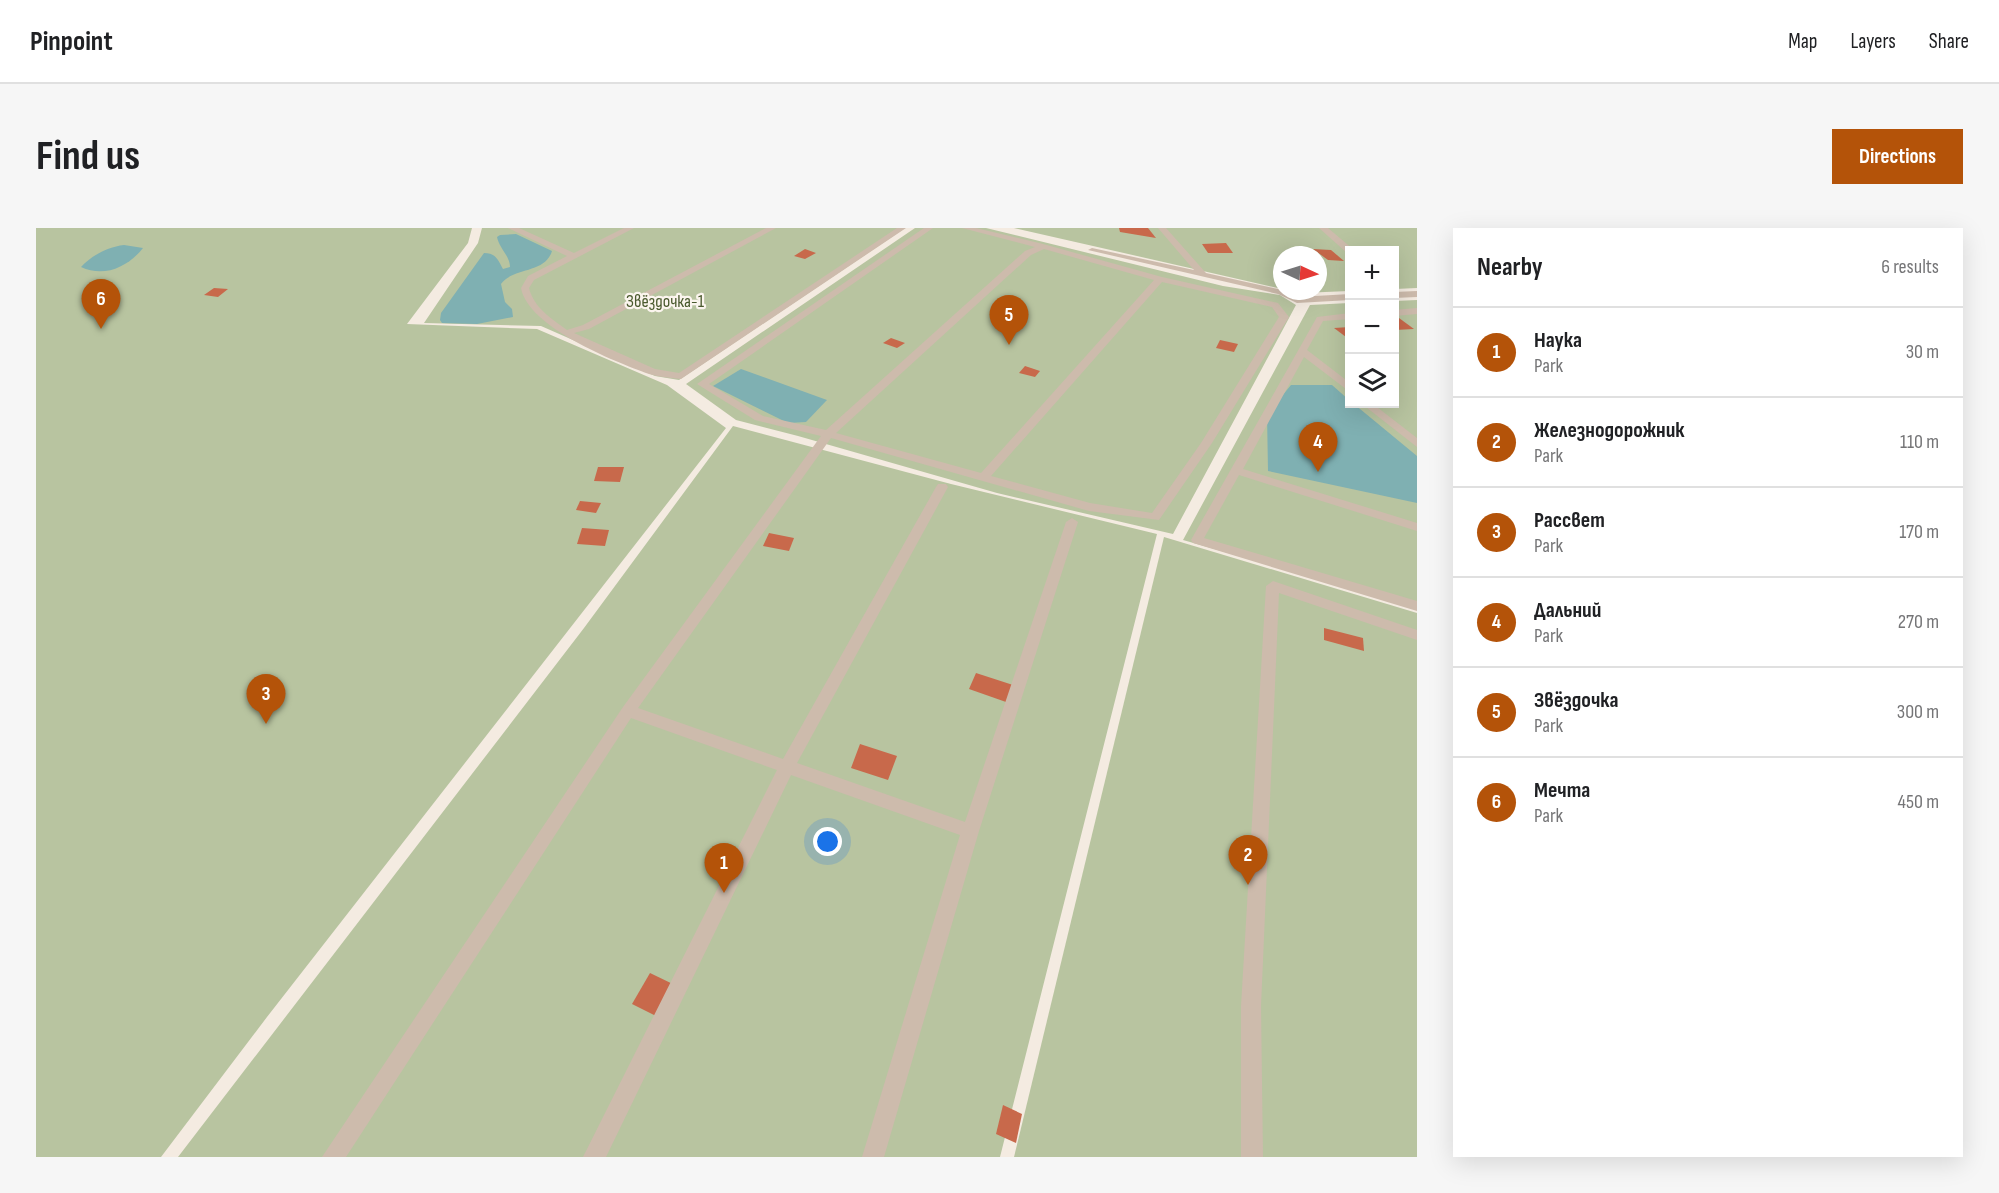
<!DOCTYPE html>
<meta charset="utf-8">
<style>
body{margin:0;font-family:"Sofia Sans Condensed",sans-serif;background:#f6f6f6;color:#202124}
.controls{position:absolute;right:18px;top:18px;display:grid;overflow:hidden;border-radius:0px;box-shadow:0 6px 24px #0002}
.controls button{width:54px;height:54px;display:grid;place-items:center;padding:0;border:0;border-bottom:2px solid #e0e0e0;background:#fff;color:#202124;font:30px sans-serif}
.compass{position:absolute;left:1237px;top:18px;width:54px;height:54px;border-radius:50%;background:#fff;box-shadow:0 6px 24px #0002;rotate:94deg}
.you{position:absolute;left:792px;top:614px;width:21px;height:21px;margin:-15px;border:4px solid #fff;border-radius:50%;background:#1a73e8;box-shadow:0 0 0 9px #1a73e833}
.badge{display:grid;place-items:center;width:39px;height:39px;border-radius:50%;background:#b45309;color:#fff;font-size:20px;font-weight:700}
.pin{position:absolute;translate:-50% -50px;filter:drop-shadow(0 2px 3px #0008)}
.pin::after{content:'';position:absolute;top:32px;width:21px;height:18px;background:inherit;clip-path:polygon(0 0,100% 0,50% 100%)}
.list{margin:0;padding:0;list-style:none}
h2{display:flex;justify-content:space-between;align-items:center;height:78px;margin:0;padding:0 24px;font-size:26px}
h2 small{font-size:20px;font-weight:400;color:#757577}
.list li{display:grid;grid-template-columns:39px 1fr auto;gap:18px;align-items:center;box-sizing:border-box;height:90px;padding:0 24px;border-top:2px solid #e0e0e0}
.list b{display:block;font-size:22px;white-space:nowrap}
.list p{margin:0;font-size:20px;white-space:nowrap;color:#757577}
.list em{font-size:20px;font-style:normal;color:#757577}
.icon{flex:none;width:33px;height:33px;fill:none;stroke:currentColor;stroke-width:2;stroke-linecap:round;stroke-linejoin:round}
.map{position:relative;flex:none;width:1381px;height:929px;overflow:hidden;border-radius:0px}
header{display:flex;align-items:center;gap:36px;box-sizing:border-box;height:84px;padding:0 30px;background:#fff;border-bottom:2px solid #e0e0e0}
header strong{font-size:28px}
nav{display:flex;gap:33px;margin-inline-start:auto;font-size:21px}
.intro{display:flex;align-items:center;justify-content:space-between;box-sizing:border-box;height:144px;padding:0 36px}
h1{margin:0;font-size:42px}
.button{padding:15px 27px;border-radius:0px;background:#b45309;color:#fff;font-size:21px;font-weight:700}
main{display:flex;gap:36px;padding:0 36px}
aside{flex:1;background:#fff;border-radius:0px;box-shadow:0 6px 24px #0002}
.map>svg:first-child{display:block}
.green{fill:#b8c4a0}
.water{fill:#7fb0b2}
.building{fill:#c8694b}
.lines{fill:none;stroke-linecap:round;stroke-linejoin:round}
.minor{fill:#cdbbac;fill-rule:evenodd}
.labels{text-anchor:middle;dominant-baseline:central;stroke-width:4.5;stroke-linejoin:round;paint-order:stroke}
.far-park-label{font-size:18px;fill:#4a5a2e;stroke:#fbf5ee}
</style>
<header>
<strong>Pinpoint</strong>
<nav><a>Map</a><a>Layers</a><a>Share</a></nav>
</header>
<div class="intro"><h1>Find us</h1><a class="button">Directions</a></div>
<main>
<div class="map">
<svg width="1381" height="929" viewBox="0 0 1381 929">
<rect width="100%" height="100%" fill="#f4ebe1"/>
<g class="green">
<polygon points="0,0 436,0 432,15 371,96 501,101 631,157 690,200 231,789 125,929 0,929"/>
<polygon points="446,0 869,0 643,152 619,148 505,98 388,95 442,15"/>
<polygon points="879,0 950,0 1187,58 1244,67 1260,77 1137,306 961,265 762,208 700,192 650,156"/>
<polygon points="978,0 1381,0 1381,60 1359,61 1358,22 1314,22 1313,63 1265,65 1254,63 1282,63 1282,27 1246,27 1246,61"/>
<polygon points="1381,72 1381,379 1147,312 1274,77 1313,75 1314,176 1358,176 1359,73"/>
<polygon points="697,198 915,256 1121,306 964,929 142,929 548,400"/>
<polygon points="1128,309 1381,385 1381,929 978,929"/>
</g>
<g class="water">
<path d="M480,6L516,23C509,46 477,39 465,56L469,74L476,81L477,89L441,96L406,95L404,92L405,85L448,25C460,25 462,32 467,41L474,39C474,28 463,20 461,9L464,7Z"/>
<path d="M88,17L107,20C92,39 68,50 45,39C56,27 72,19 88,17Z"/>
<polygon points="705,141 791,172 770,194 752,195 677,158"/>
<polygon points="1255,157 1296,157 1313,172 1314,176 1318,176 1381,228 1381,275 1232,243 1231,186"/>
</g>
<g class="building">
<polygon points="1083,0 1112,0 1120,10 1084,4"/>
<polygon points="1190,15 1197,25 1172,25 1166,16"/>
<polygon points="769,21 780,25 769,31 758,28"/>
<polygon points="1277,21 1295,22 1308,33 1292,32"/>
<polygon points="178,60 192,61 182,69 168,67"/>
<polygon points="1363,90 1378,101 1359,102 1358,91"/>
<polygon points="1314,99 1314,112 1298,100"/>
<polygon points="855,110 869,115 861,120 847,115"/>
<polygon points="1184,112 1202,116 1198,124 1180,120"/>
<polygon points="989,138 1004,143 999,149 983,145"/>
<polygon points="562,239 588,239 584,254 558,253"/>
<polygon points="544,273 565,275 560,285 540,282"/>
<polygon points="546,300 573,302 569,318 541,316"/>
<polygon points="733,305 758,310 753,323 727,318"/>
<polygon points="1288,400 1327,410 1328,423 1288,412"/>
<polygon points="940,445 977,457 970,474 933,461"/>
<polygon points="824,516 861,528 852,552 815,540"/>
<polygon points="614,745 643,759 626,791 596,776"/>
<polygon points="967,877 986,886 980,915 960,906"/>
</g>
<g class="lines">
<g class="minor">
<path d="M472,0H483L538,25L588,0H598L498,52L493,60C498,80 515,90 531,102L547,97L730,0H740L553,101L538,105L619,141L643,145L861,0H870L645,151C635,150 623,149 613,146C577,133 492,99 485,60L492,48L531,28Z"/>
<path d="M888,0H897L673,156L727,188L790,202L989,23L999,19L926,0H940L1007,16L1126,49L1242,75L1253,89L1176,215L1123,292L1053,283L795,210L602,480L747,531L900,259L902,256H910L912,259L761,535L929,594L1030,294L1036,290L1042,294L943,603L848,929H826L924,607L755,547L570,929H547L741,542L595,490L310,929H286L587,479L785,208L719,192L661,156ZM1008,21L1118,52L945,245L800,205L995,27ZM1126,54L1236,79L1243,89L1165,215L1116,285L1054,275L955,248Z"/>
<polygon points="1122,0 1130,0 1170,45 1246,62 1262,69 1314,66 1314,72 1261,75 1242,66 1052,22 1056,20 1158,42"/>
<polygon points="1283,0 1292,0 1318,22 1311,25"/>
<polygon points="1381,63 1381,69 1358,70 1358,64"/>
<polygon points="1381,80 1381,86 1358,88 1358,82"/>
<polygon points="1314,85 1314,91 1287,93 1271,122 1314,155 1314,164 1268,129 1207,241 1381,295 1381,303 1203,247 1168,310 1381,373 1381,383 1157,315 1155,312 1281,89"/>
<polygon points="1326,176 1337,176 1381,210 1381,219"/>
<polygon points="1237,353 1381,402 1381,412 1243,365 1225,778 1227,929 1205,929 1205,778 1230,358"/>
</g>
</g>
<g class="labels">
<g class="far-park-label">
<text x="629" y="73">Звёздочка-1</text>
</g>
</g>
</svg>
<div class="controls">
<button>+</button>
<button>−</button>
<button><svg class="icon" aria-label="layers" viewBox="0 0 24 24"><path d="M12 4l9 5-9 5-9-5zM3 14l9 5 9-5"/></svg></button>
</div>
<svg class="compass" viewBox="-18 -18 36 36"><path d="M0-13l5 13h-10z" fill="#e53935"/><path d="M0 13l5-13h-10z" fill="#757577"/></svg>
<div class="you"></div>
<div class="pin badge" style="left:688px;top:665px">1</div>
<div class="pin badge" style="left:1212px;top:657px">2</div>
<div class="pin badge" style="left:230px;top:496px">3</div>
<div class="pin badge" style="left:1282px;top:244px">4</div>
<div class="pin badge" style="left:973px;top:117px">5</div>
<div class="pin badge" style="left:65px;top:101px">6</div>
</div>
<aside>
<h2>Nearby<small>6 results</small></h2>
<ul class="list">
<li><span class="badge">1</span><div><b>Наука</b><p>Park</p></div><em>30 m</em></li>
<li><span class="badge">2</span><div><b>Железнодорожник</b><p>Park</p></div><em>110 m</em></li>
<li><span class="badge">3</span><div><b>Рассвет</b><p>Park</p></div><em>170 m</em></li>
<li><span class="badge">4</span><div><b>Дальний</b><p>Park</p></div><em>270 m</em></li>
<li><span class="badge">5</span><div><b>Звёздочка</b><p>Park</p></div><em>300 m</em></li>
<li><span class="badge">6</span><div><b>Мечта</b><p>Park</p></div><em>450 m</em></li>
</ul>
</aside>
</main>
